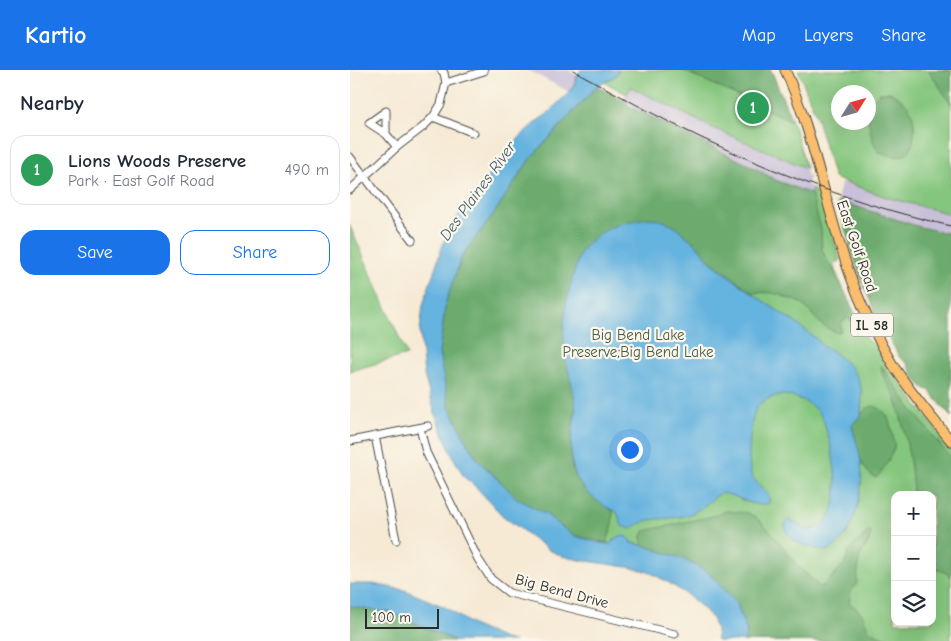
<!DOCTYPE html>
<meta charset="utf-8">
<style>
body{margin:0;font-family:"Comic Neue",sans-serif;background:#f6f6f7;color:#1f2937}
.controls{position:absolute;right:15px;bottom:15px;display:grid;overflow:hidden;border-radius:10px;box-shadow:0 5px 20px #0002}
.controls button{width:45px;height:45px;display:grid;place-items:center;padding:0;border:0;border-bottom:1px solid #e0e1e3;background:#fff;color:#1f2937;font:25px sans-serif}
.compass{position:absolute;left:481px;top:15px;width:45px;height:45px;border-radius:50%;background:#fff;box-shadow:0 5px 20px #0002;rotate:53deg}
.scale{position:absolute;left:15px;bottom:12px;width:74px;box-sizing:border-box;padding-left:5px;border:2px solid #2b2b2b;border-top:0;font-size:14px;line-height:18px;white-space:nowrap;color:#2b2b2b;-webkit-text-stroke:4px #fbf7ec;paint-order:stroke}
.you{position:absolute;left:279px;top:379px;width:18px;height:18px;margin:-12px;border:4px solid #fff;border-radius:50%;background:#1a73e8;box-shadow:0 0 0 8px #1a73e833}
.badge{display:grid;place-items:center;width:32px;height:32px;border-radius:50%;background:#1a73e8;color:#fff;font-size:16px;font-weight:700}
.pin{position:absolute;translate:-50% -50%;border:2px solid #fff;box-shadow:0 1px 5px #0006}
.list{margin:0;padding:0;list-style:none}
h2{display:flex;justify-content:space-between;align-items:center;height:65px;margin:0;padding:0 20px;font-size:21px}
h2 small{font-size:16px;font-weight:400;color:#747a83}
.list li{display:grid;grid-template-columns:32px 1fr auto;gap:15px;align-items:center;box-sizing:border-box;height:70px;margin:0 10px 10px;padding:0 10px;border:1px solid #e0e1e3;border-radius:15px}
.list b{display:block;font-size:19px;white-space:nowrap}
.list p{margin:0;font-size:16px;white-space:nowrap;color:#747a83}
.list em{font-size:16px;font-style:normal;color:#747a83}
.actions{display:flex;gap:10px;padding:15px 20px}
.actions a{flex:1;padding:11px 0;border:1px solid #1a73e8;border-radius:15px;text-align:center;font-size:18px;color:#1a73e8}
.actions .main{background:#1a73e8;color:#fff}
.icon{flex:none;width:28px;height:28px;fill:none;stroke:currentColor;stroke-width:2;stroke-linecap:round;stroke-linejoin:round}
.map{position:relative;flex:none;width:601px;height:571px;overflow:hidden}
header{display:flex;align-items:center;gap:30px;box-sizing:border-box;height:70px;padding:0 25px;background:#1a73e8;color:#fff}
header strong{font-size:24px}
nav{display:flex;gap:28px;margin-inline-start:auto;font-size:18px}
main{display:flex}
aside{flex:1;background:#fff}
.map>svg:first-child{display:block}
.industrial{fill:#c8bfd8}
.green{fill:#85c67e;stroke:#587854;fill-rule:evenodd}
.forest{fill:#6cab6d;stroke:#4c6b4c}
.water{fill:#65b3df;stroke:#486f85}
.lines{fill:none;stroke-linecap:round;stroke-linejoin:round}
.stream{stroke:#65b3df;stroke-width:1}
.minor-casing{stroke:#494844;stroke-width:9}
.major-casing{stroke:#494844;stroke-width:11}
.minor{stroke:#fff;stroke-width:7}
.major{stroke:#fabe6e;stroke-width:9}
.rail{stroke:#2b2b2b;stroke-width:1}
.labels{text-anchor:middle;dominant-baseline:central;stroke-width:4.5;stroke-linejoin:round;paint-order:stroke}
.shield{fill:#fbf7ec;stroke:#696865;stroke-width:1}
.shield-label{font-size:14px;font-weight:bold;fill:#2b2b2b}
.street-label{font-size:15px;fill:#2b2b2b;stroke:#fbf7ec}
.park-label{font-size:15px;fill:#465a44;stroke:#fbf7ec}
.water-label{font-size:16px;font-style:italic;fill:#3f5b6a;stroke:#fbf7ec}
</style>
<header>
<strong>Kartio</strong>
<nav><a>Map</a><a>Layers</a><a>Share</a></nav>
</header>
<main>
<aside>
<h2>Nearby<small></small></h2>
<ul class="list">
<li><span class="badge" style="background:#2e9e5b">1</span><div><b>Lions Woods Preserve</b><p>Park · East Golf Road</p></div><em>490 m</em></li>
</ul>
<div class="actions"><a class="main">Save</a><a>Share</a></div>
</aside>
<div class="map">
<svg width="601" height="571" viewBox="0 0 601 571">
<rect width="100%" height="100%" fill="#fbf7ec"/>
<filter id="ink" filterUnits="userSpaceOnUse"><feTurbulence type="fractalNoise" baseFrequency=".02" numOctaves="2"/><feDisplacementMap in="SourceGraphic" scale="10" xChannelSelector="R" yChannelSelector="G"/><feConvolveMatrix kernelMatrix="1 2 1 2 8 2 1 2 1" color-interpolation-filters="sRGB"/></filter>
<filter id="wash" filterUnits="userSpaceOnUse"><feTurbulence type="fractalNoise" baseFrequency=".0096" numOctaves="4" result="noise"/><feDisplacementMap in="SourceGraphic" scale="20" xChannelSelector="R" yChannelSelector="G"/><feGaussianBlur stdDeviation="1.12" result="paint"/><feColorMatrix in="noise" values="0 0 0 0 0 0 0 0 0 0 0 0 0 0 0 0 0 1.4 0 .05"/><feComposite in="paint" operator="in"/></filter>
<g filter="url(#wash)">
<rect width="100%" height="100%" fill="#f6ead5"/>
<g class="industrial">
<polygon points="178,0 218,0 227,5 225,13 219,22"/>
<polygon points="269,0 342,0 396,73 456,98 456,106 459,107 457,115 463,117 461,124 350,90 247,16 274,30 276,24 254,12 265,6"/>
<polygon points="492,111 539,128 601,144 601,164 570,157 489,131 488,126"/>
</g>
<g class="green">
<polygon points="269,0 332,0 347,7 421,0 445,59 456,98 365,59 281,17 277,24 254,12 265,6"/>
<path d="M448,0H601V144L539,128L484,108L466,45ZM488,22H518V52H488Z"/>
<path d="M425,110L461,124L462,119C475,125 486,176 490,191L483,193L486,203L517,270L527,276L543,303L601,379V571H394L397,562L292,475L265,469L261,474L250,473L112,186L145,142ZM545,425H582V552H545Z"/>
<polygon points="0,156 57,285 0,301"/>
</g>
<g class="forest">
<polygon points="332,0 421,0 442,51"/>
<polygon points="578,0 601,0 601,34 581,4"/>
<path d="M247,16L273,30L279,36L409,100L425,110L461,124L471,158L472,180L478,192L486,203L510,255H507L497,248L491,252V260L489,263C469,258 466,246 452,234C448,231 442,230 437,228C425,222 416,222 403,223L361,192L347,175L215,284L226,333L221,375L222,398L260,439L263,441L262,457L257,473L222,465L196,444L168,429L128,390L118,374L99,336L89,283L96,231L112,186L145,142L179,90Z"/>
<path d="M540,22C547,27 557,32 561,41C566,52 567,82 552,86C545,88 536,84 529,82C519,67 518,51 519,34L529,23Z"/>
<polygon points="489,131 570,157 601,164 601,347 579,320 575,319 565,310 557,293 550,288 528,249 511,210 487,133"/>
<path d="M531,295L562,340L601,388V507L595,502L582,497V425H563C562,393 555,361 546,330C542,318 531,308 531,295Z"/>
<path d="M523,336C538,339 540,353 543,366C543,370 545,374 544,378C542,385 532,402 526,408C510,402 505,370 502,355L517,338Z"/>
<path d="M376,441L398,443L407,448L419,460L449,497L470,517L474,515L495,493L499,481L519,460L521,462L519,471L509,488L507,513L501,522L499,533C516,544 511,545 519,561L531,566L549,571H394L397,562L387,534L359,503L333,489L292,475V466L294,461L363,446Z"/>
<polygon points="0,536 20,540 40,542 106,571 0,571"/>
</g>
<g class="water">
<polygon points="231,0 269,0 265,6 247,16 179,90 145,142 112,186 96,231 89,283 99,336 118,374 128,390 168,429 196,444 222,465 250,473 261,474 269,466 278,467 281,473 292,475 333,489 359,503 387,534 397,562 394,571 367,571 366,560 362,548 352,537 336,524 316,511 299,502 278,497 230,490 212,486 199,480 153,446 126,417 114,407 101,383 85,343 74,305 70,261 73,235 95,168 104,151 142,101 168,69 187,51 196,45 219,22 225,13 227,5"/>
<path d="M300,148L314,151L327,158L347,175L361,192L406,226L443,251L468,270L472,276L481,280L500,296L508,309L512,322L511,345L502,355C504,366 510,381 511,392C514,421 506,468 477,481C461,477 434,474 435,453L438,450C447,452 452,461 462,459C499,452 484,383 476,360C475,355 473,347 469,343C460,332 447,326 432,325C423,325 411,331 406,339C400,350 397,390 401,403C404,416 422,420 419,433C403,440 387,424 371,423C358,432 349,442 334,446C313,451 299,445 281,459L272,456L267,442C259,439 252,435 245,429C222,411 219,393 222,365C223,354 227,341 225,331C223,316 218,302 215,286C211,256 216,225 226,197C228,191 229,184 233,179C250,158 273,151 300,148Z"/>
<polygon points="0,514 23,514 54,520 95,537 124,556 154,569 164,571 106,571 40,542 20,540 0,536"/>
</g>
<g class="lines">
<polyline class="stream" points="274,466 276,457"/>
</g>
</g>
<g filter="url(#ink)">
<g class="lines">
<defs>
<g id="minor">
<polyline points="96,13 134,1"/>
<polyline points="83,47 124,63"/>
<polyline points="36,64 36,41 19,53 36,64 47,77"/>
<polyline points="0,87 62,170"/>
<polyline points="0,120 47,77 73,57 83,47 91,34 96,13 94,3 91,0"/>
<polyline points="70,358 76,382 128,489 141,509 159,523 325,564"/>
<polyline points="25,366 46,470"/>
<polyline points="0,371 78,356"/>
</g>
<path id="major" d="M435,0C462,58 472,121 492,181C504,220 522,260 543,295C560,322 581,346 601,371"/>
</defs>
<use href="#minor" class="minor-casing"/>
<use href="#major" class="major-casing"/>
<use href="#minor" class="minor"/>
<use href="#major" class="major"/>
<path class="rail" d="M223,0C272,27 320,54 371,77C445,111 522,138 601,156"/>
</g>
</g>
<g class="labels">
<rect class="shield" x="501" y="243.5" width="42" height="23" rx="4"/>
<g class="shield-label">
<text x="522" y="255">IL 58</text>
</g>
<g class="street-label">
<text transform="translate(507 176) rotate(71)">East Golf Road</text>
<text transform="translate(212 521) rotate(15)">Big Bend Drive</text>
</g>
<g class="park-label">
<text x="288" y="265">Big Bend Lake<tspan x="288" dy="17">Preserve;Big Bend Lake</tspan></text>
</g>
<g class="water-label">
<text transform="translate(128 121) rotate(-54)">Des Plaines River</text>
</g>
</g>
</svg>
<div class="controls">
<button>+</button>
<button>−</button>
<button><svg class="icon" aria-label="layers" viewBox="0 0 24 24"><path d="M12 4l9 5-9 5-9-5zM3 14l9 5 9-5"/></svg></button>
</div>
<svg class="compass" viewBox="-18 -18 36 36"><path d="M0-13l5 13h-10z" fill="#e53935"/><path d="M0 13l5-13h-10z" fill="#747a83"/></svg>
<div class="scale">100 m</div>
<div class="you"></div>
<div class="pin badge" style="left:403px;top:38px;background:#2e9e5b">1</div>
</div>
</main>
